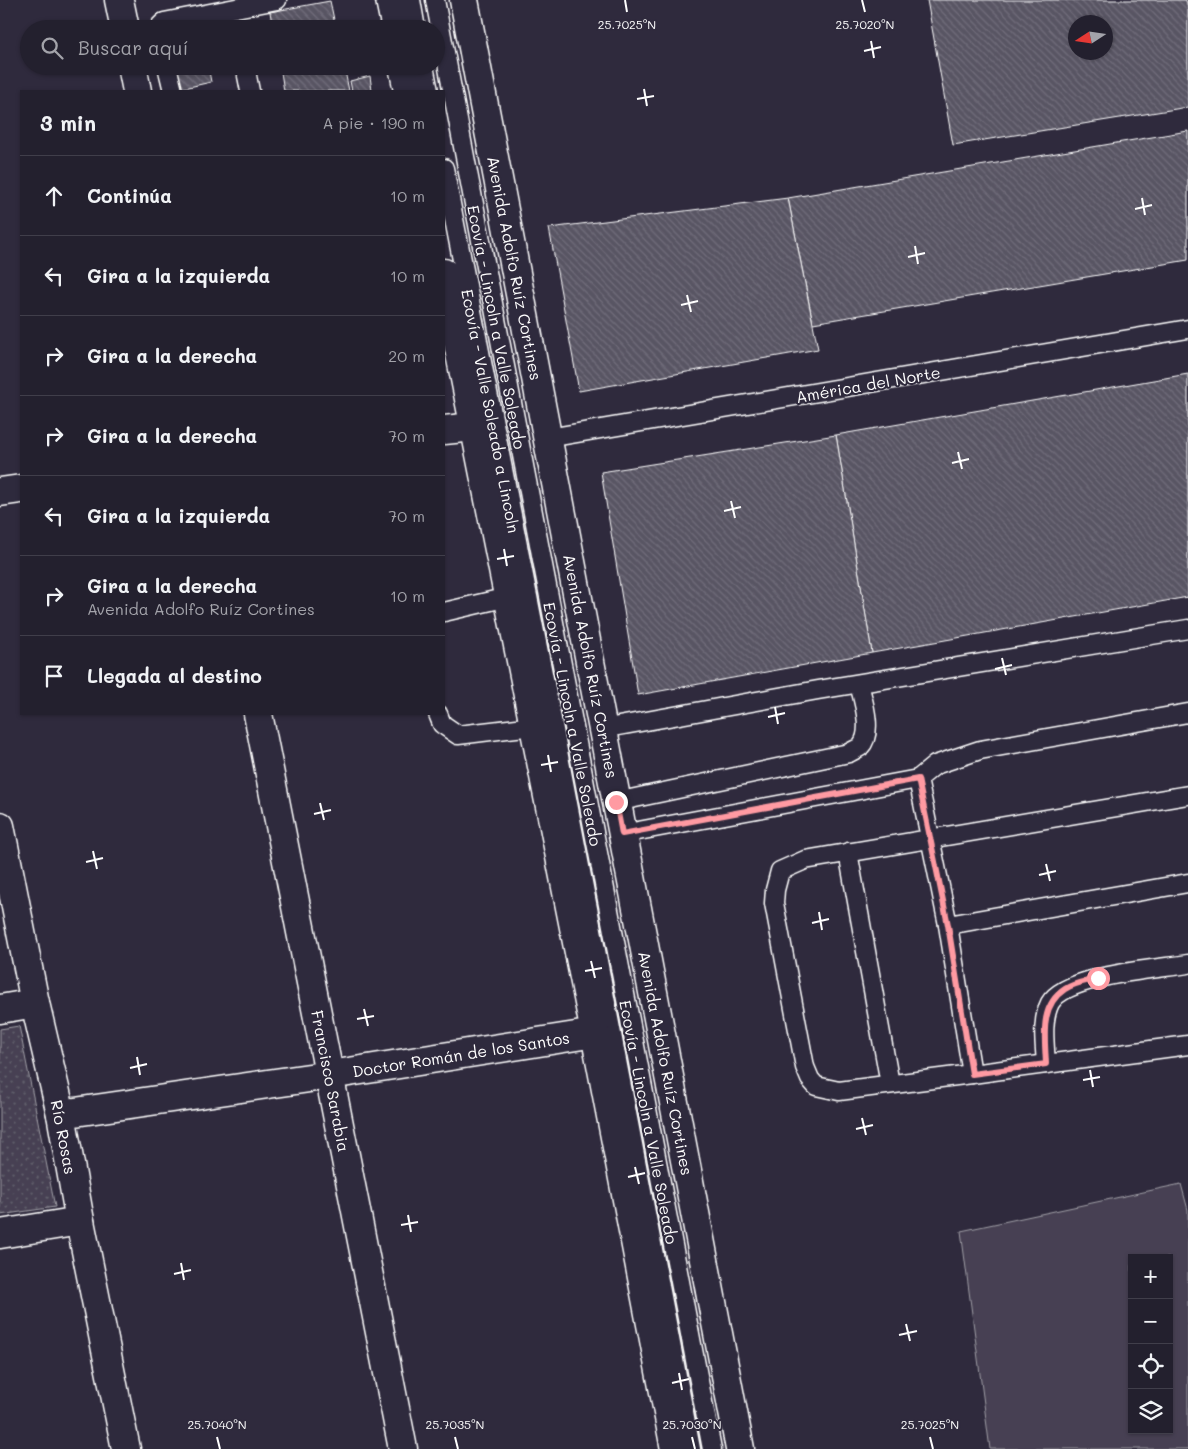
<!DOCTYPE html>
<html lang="es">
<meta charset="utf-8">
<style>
body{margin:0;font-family:Mali,sans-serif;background:#2f2d3a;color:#f1f3f6}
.controls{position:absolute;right:15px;bottom:15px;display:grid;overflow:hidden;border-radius:0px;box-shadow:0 1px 4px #0004}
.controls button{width:45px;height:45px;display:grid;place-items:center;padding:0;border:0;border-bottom:1px solid #403e4a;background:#23202e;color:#f1f3f6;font:25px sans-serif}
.compass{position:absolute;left:1068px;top:15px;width:45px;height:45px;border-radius:50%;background:#23202e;box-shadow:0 1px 4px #0004;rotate:258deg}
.stop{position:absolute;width:15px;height:15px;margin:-11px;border:4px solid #ff9aa2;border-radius:50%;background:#fff}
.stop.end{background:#ff9aa2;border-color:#fff;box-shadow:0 1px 5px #0008}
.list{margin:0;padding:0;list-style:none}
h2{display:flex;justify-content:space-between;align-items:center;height:65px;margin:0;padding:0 20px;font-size:21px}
h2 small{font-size:16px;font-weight:400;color:#a3a3aa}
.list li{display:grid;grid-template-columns:32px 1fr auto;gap:15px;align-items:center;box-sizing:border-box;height:80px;padding:0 20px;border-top:1px solid #403e4a}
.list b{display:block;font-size:19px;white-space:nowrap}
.list p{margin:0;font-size:16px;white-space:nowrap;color:#a3a3aa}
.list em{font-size:16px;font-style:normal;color:#a3a3aa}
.icon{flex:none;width:28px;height:28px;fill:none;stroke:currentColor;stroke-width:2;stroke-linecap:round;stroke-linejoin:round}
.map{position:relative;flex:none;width:1188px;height:1449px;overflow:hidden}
.search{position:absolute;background:#23202e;box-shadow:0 1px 4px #0004;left:20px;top:20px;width:425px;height:55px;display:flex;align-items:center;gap:12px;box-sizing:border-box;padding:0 18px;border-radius:28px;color:#a3a3aa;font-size:19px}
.panel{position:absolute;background:#23202e;box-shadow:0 1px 4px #0004;left:20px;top:90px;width:425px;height:625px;border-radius:0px}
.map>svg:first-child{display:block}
.green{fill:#464152;stroke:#a2a0a8;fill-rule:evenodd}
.park{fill:url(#park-dots);stroke:#a2a0a8}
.building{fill:url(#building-back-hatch);stroke:#fff;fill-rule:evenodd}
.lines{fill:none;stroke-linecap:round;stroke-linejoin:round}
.service-casing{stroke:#fff;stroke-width:21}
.minor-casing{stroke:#fff;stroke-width:31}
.primary-casing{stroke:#fff;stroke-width:31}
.service{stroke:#2f2a3d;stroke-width:18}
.minor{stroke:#2f2a3d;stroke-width:28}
.primary{stroke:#2f2a3d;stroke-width:28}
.route{stroke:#ff9aa2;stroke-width:6}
.ticks{fill:none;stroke:#fff;stroke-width:2}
.labels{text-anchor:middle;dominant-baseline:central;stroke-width:4;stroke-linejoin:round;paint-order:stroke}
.street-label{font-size:16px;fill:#fff;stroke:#2f2a3d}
.ticks-label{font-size:12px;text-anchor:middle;fill:#fff;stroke:#2f2a3d;stroke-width:4;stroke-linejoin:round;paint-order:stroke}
</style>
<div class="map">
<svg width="1188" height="1449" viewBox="0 0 1188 1449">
<defs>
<pattern id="park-dots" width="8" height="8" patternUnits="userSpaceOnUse" patternTransform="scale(1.25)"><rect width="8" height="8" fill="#464152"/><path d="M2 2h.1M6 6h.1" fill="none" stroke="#625e6c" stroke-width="1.8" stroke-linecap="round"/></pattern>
<pattern id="building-back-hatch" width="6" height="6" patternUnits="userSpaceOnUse" patternTransform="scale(1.25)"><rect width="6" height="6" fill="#595564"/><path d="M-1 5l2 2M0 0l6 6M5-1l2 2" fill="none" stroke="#726e7b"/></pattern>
</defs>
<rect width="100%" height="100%" fill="#2f2a3d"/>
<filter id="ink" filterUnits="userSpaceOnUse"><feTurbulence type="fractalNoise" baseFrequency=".02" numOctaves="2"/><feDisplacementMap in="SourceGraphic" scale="10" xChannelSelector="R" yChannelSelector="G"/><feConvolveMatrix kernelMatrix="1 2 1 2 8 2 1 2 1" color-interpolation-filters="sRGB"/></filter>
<g filter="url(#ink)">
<path class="green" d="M1181,1184L1188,1210V1449H990L961,1231ZM1132,1258H1169V1430H1132Z"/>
<polygon class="park" points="19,1026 55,1207 0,1215 0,1029"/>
<g class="building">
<path d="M927,0H1186L1188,9V107L953,145ZM1076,22H1106V52H1076Z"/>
<polygon points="330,1 336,29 273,29 270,12"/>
<polygon points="176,66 208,66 211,82 180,89"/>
<polygon points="280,66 344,66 349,91 284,91"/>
<polygon points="370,76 372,91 352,91 350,81"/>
<polygon points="1188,131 1188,260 813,323 788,198"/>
<polygon points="788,198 818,349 579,391 549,228"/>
<polygon points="1188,374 1188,597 872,653 836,435"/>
<polygon points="836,435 872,653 638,695 601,472"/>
</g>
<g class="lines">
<defs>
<g id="service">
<polyline points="411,0 416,29"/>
<polyline points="435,0 712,1449"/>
<polyline points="160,29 160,26 164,22 277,0"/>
<polyline points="167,66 173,91"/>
<polyline points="247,66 247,76 250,91"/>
<polyline points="424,66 429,91"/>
<polyline points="444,168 550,709 691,1449"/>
<polyline points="548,438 1188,329"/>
<polyline points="444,612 508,597"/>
<polyline points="438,714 442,724 458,735 533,726"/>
<polyline points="602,729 818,690 1188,629"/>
<polyline points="918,779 935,765 980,750 1188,713"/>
<path d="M616,802L849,753C852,751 857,749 860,747C874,733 863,700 859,684"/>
<polyline points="622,834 918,779 948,925 972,1074 839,1091 816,1086 810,1079 805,1067 774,903 775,890 780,871 805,860 1188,795"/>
<polyline points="848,852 890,1084"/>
<polyline points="948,925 1188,883"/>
<path d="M1046,1064C1045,1045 1041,1021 1050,1003C1065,975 1158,969 1188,964"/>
<polyline points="972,1074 1188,1045"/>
</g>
<g id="minor">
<polyline points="119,0 125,29"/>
<polyline points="132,66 137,91"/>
<polyline points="444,430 474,427"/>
<polyline points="0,492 21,489"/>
<polyline points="258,714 403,1449"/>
<polyline points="0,826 35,1003 61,1114 80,1221 126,1449"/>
<polyline points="0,1009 35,1003"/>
<polyline points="61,1114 330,1075 595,1033"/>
<polyline points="0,1234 80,1221"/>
</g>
<g id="primary">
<polyline points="390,0 396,29"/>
<polyline points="464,0 740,1449"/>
<polyline points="403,66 408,91"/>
<polyline points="444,273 595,1033 675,1449"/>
</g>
</defs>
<use href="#service" class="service-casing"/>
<use href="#minor" class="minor-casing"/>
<use href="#primary" class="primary-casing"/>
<use href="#service" class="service"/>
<use href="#minor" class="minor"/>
<use href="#primary" class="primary"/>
</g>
</g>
<g class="lines" filter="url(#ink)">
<path class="route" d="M616,802L622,834L918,779L948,925L972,1074L1046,1064C1045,1037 1039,1006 1065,989C1073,983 1087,981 1098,978"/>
</g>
<path class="ticks" d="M625,0L627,12M862,0L865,12M871,41L874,58M864,51L881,47M644,89L647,106M637,99L654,96M1142,198L1145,215M1135,209L1152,205M915,246L918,264M908,257L925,253M687,295L691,312M681,305L698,301M958,452L962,469M952,463L969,459M731,501L735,518M724,511L741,507M504,549L507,566M497,559L514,556M1002,658L1006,675M995,669L1012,665M775,707L778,724M768,717L785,713M548,755L551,772M541,765L558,762M320,803L324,820M314,814L331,810M93,851L97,869M86,862L103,858M1046,864L1050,881M1039,875L1056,871M819,912L822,930M812,923L829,919M591,961L595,978M585,971L602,968M364,1009L368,1026M357,1019L374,1016M137,1057L140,1075M130,1068L147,1064M1090,1070L1093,1087M1083,1080L1100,1077M862,1118L866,1135M856,1129L873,1125M635,1167L639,1184M628,1177L645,1173M408,1215L411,1232M401,1225L418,1222M181,1263L184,1280M174,1274L191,1270M906,1324L910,1341M899,1335L917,1331M679,1373L682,1390M672,1383L689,1379M217,1437L220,1449M455,1437L458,1449M692,1437L695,1449M930,1437L933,1449"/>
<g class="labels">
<g class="street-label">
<text transform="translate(515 268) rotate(79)">Avenida Adolfo Ruíz Cortines</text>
<text transform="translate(497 327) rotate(79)">Ecovía - Lincoln a Valle Soleado</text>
<text transform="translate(868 384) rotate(-10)">América del Norte</text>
<text transform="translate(491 411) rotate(79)">Ecovía - Valle Soleado a Lincoln</text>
<text transform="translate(591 666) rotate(79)">Avenida Adolfo Ruíz Cortines</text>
<text transform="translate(573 724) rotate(79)">Ecovía - Lincoln a Valle Soleado</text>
<text transform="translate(461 1054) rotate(-9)">Doctor Román de los Santos</text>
<text transform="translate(666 1063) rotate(79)">Avenida Adolfo Ruíz Cortines</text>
<text transform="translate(331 1081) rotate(79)">Francisco Sarabia</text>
<text transform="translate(649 1122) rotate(79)">Ecovía - Lincoln a Valle Soleado</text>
<text transform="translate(64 1137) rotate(79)">Río Rosas</text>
</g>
</g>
<g class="ticks-label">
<text x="627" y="29">25.7025°N</text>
<text x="865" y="29">25.7020°N</text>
<text x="217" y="1429">25.7040°N</text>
<text x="455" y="1429">25.7035°N</text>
<text x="692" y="1429">25.7030°N</text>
<text x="930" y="1429">25.7025°N</text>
</g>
</svg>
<div class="controls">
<button>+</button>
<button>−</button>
<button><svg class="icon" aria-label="locate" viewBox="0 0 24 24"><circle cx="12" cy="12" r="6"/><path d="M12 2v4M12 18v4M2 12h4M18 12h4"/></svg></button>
<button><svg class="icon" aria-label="layers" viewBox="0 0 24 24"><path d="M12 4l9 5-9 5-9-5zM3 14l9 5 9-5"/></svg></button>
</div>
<svg class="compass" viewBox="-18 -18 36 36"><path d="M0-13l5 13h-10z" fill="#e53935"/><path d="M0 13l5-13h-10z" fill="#a3a3aa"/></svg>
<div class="stop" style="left:1098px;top:978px"></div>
<div class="stop end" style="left:616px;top:802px"></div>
<div class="search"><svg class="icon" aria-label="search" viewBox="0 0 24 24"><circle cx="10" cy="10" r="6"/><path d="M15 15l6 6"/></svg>Buscar aquí</div>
<section class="panel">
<h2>3 min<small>A pie · 190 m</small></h2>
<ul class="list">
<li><svg class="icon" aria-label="ahead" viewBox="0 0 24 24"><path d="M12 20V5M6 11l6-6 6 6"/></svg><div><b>Continúa</b></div><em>10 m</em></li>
<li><svg class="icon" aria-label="left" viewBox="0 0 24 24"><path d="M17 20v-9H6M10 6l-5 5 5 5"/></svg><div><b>Gira a la izquierda</b></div><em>10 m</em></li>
<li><svg class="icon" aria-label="right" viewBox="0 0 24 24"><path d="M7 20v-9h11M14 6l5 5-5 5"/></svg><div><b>Gira a la derecha</b></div><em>20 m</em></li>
<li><svg class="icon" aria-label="right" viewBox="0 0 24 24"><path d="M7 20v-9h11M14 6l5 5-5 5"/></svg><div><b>Gira a la derecha</b></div><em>70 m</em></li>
<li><svg class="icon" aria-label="left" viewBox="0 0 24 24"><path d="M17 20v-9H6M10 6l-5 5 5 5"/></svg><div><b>Gira a la izquierda</b></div><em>70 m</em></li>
<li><svg class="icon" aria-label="right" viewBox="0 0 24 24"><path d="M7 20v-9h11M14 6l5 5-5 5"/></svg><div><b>Gira a la derecha</b><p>Avenida Adolfo Ruíz Cortines</p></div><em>10 m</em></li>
<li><svg class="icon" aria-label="arrive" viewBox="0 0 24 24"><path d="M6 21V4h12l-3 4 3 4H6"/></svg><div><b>Llegada al destino</b></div></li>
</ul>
</section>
</div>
